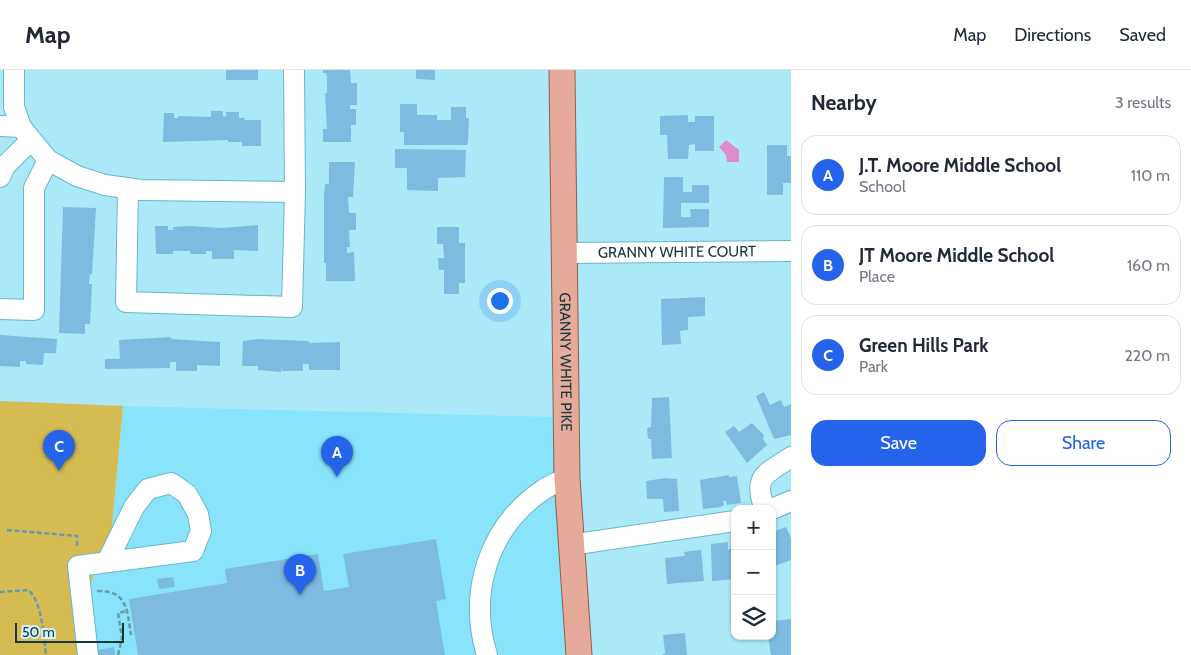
<!DOCTYPE html>
<meta charset="utf-8">
<style>
body{margin:0;font-family:Cabin,sans-serif;background:#f6f6f7;color:#1f2937}
.controls{position:absolute;right:15px;bottom:15px;display:grid;overflow:hidden;border-radius:10px;box-shadow:0 1px 4px #0004}
.controls button{width:45px;height:45px;display:grid;place-items:center;padding:0;border:0;border-bottom:1px solid #e0e1e3;background:#fff;color:#1f2937;font:25px sans-serif}
.scale{position:absolute;left:15px;bottom:12px;width:109px;box-sizing:border-box;padding-left:5px;border:2px solid #163740;border-top:0;font-size:14px;line-height:18px;white-space:nowrap;color:#163740;-webkit-text-stroke:4px #d3f0f9;paint-order:stroke}
.you{position:absolute;left:499px;top:230px;width:18px;height:18px;margin:-12px;border:4px solid #fff;border-radius:50%;background:#1a73e8;box-shadow:0 0 0 8px #1a73e833}
.badge{display:grid;place-items:center;width:32px;height:32px;border-radius:50%;background:#2563eb;color:#fff;font-size:16px;font-weight:700}
.pin{position:absolute;translate:-50% -41px;filter:drop-shadow(0 1px 2px #0008)}
.pin::after{content:'';position:absolute;top:26px;width:18px;height:15px;background:inherit;clip-path:polygon(0 0,100% 0,50% 100%)}
.list{margin:0;padding:0;list-style:none}
h2{display:flex;justify-content:space-between;align-items:center;height:65px;margin:0;padding:0 20px;font-size:21px}
h2 small{font-size:16px;font-weight:400;color:#747a83}
.list li{display:grid;grid-template-columns:32px 1fr auto;gap:15px;align-items:center;box-sizing:border-box;height:80px;margin:0 10px 10px;padding:0 10px;border:1px solid #e0e1e3;border-radius:15px}
.list b{display:block;font-size:19px;white-space:nowrap}
.list p{margin:0;font-size:16px;white-space:nowrap;color:#747a83}
.list em{font-size:16px;font-style:normal;color:#747a83}
.actions{display:flex;gap:10px;padding:15px 20px}
.actions a{flex:1;padding:11px 0;border:1px solid #2563eb;border-radius:15px;text-align:center;font-size:18px;color:#2563eb}
.actions .main{background:#2563eb;color:#fff}
.icon{flex:none;width:28px;height:28px;fill:none;stroke:currentColor;stroke-width:2;stroke-linecap:round;stroke-linejoin:round}
.map{position:relative;flex:none;width:791px;height:585px;overflow:hidden}
header{display:flex;align-items:center;gap:30px;box-sizing:border-box;height:70px;padding:0 25px;background:#fff;border-bottom:1px solid #e0e1e3}
header strong{font-size:24px}
nav{display:flex;gap:28px;margin-inline-start:auto;font-size:18px}
main{display:flex}
aside{flex:1;background:#fff}
.map>svg:first-child{display:block}
.built{fill:#89e4fb}
.green{fill:#d4bc53}
.water{fill:#df8acb}
.building{fill:#7ebbe0}
.lines{fill:none;stroke-linecap:round;stroke-linejoin:round}
.minor-casing{stroke:#68b6ca;stroke-width:22}
.major-casing{stroke:#925d4e;stroke-width:27}
.path{stroke:#6a9ba8;stroke-width:2.5;stroke-dasharray:5 2.5;stroke-linecap:butt}
.minor{stroke:#fff;stroke-width:20}
.major{stroke:#e5aa9a;stroke-width:25}
.labels{text-anchor:middle;dominant-baseline:central;stroke-width:4.5;stroke-linejoin:round;paint-order:stroke}
.street-label{font-size:15px;fill:#163740;stroke:#d3f0f9}
</style>
<header>
<strong>Map</strong>
<nav><a>Map</a><a>Directions</a><a>Saved</a></nav>
</header>
<main>
<div class="map">
<svg width="791" height="585" viewBox="0 0 791 585">
<rect width="100%" height="100%" fill="#abe9f9"/>
<polygon class="built" points="123,336 554,347 566,585 97,585 89,517 111,467"/>
<polygon class="green" points="0,331 123,336 111,467 89,517 97,585 0,585"/>
<polygon class="water" points="726,70 739,80 739,92 727,92 726,85 719,77"/>
<g class="building">
<rect x="226" y="0" width="32" height="10"/>
<polygon points="323,0 350,0 351,13 357,13 357,35 350,35 350,39 356,39 356,55 351,55 351,72 323,72 323,59 327,59 325,23 327,23 327,8 326,3 323,3"/>
<polygon points="416,0 435,0 435,10 416,9"/>
<polygon points="400,34 417,34 417,45 437,45 437,50 451,50 451,37 466,37 466,48 469,48 468,72 467,75 404,75 404,62 400,62"/>
<polygon points="211,41 223,41 223,46 226,47 226,42 239,42 239,48 245,48 244,50 261,50 261,76 242,76 242,72 228,72 228,70 163,72 164,43 174,43 174,48 178,48 178,46 211,47"/>
<polygon points="688,45 688,52 695,52 695,46 714,46 714,81 695,81 695,74 689,75 688,89 668,89 667,65 660,65 660,46"/>
<polygon points="767,75 787,75 787,86 791,86 791,113 783,113 783,125 767,125"/>
<polygon points="395,79 466,80 465,107 438,108 438,121 407,120 407,98 395,98"/>
<polygon points="329,92 355,92 353,127 348,127 349,143 356,143 356,160 349,160 350,177 347,177 347,183 354,182 355,211 326,211 326,193 324,193 324,126 325,114 329,114"/>
<polygon points="664,107 683,107 683,122 692,122 692,115 709,115 709,133 681,133 681,147 691,147 690,139 709,139 709,157 663,158"/>
<polygon points="63,137 96,138 92,204 90,204 89,214 92,214 90,254 85,254 85,264 59,263"/>
<polygon points="258,155 258,181 234,180 234,189 212,189 212,181 206,181 206,184 191,184 190,181 173,181 173,184 156,184 155,156 168,156 168,160 173,160 173,157 190,156 222,158"/>
<polygon points="437,157 459,157 459,173 465,173 465,213 459,213 459,224 444,224 444,200 439,200 438,188 444,188 443,174 437,174"/>
<polygon points="705,227 705,246 688,247 688,260 680,261 681,274 662,275 661,229"/>
<polygon points="0,265 57,269 56,283 44,283 43,295 26,294 26,291 20,291 20,297 0,296"/>
<polygon points="171,267 171,269 220,272 220,296 197,295 197,301 176,301 176,292 170,292 170,298 105,299 105,289 120,289 119,270"/>
<polygon points="257,269 309,271 309,273 340,272 340,300 309,300 309,294 303,294 303,301 282,301 282,295 281,302 258,300 258,296 242,296 243,271"/>
<polygon points="764,322 770,335 781,330 784,337 791,334 791,365 774,369 756,326"/>
<polygon points="669,327 672,388 652,389 651,369 648,369 647,358 651,357 652,328"/>
<polygon points="752,353 764,365 763,369 767,375 747,393 725,362 734,356 739,362"/>
<polygon points="729,405 729,407 737,406 741,433 727,435 726,431 723,431 724,435 721,437 703,439 700,410"/>
<polygon points="666,408 677,409 679,441 664,442 663,429 647,429 646,411"/>
<polygon points="786,457 791,468 791,490 772,497 772,462"/>
<polygon points="436,469 446,529 436,531 445,585 138,585 129,529 227,513 225,499 318,484 324,521 349,517 343,484"/>
<polygon points="728,472 728,480 735,476 735,509 712,511 711,474"/>
<polygon points="701,480 704,511 667,514 665,488 685,486 684,482"/>
<polygon points="173,507 175,517 159,519 157,509"/>
<polygon points="791,549 791,585 771,585 768,566 772,566 772,551"/>
<polygon points="685,563 687,585 661,585 665,583 663,565"/>
<polygon points="114,577 115,585 98,585 98,580"/>
</g>
<g class="lines">
<defs>
<g id="minor">
<polyline points="14,0 14,37 21,57 48,90 77,106 105,115 141,120 295,122 294,0"/>
<polyline points="0,56 21,57"/>
<polyline points="0,107 5,96 31,70"/>
<polyline points="128,119 126,232 292,237 295,122"/>
<path id="s1" d="M563,183L791,181"/>
<polyline points="0,239 34,240 34,118 48,90"/>
<path d="M765,439C752,406 766,404 791,387"/>
<polyline points="772,439 791,431"/>
<polyline points="570,475 735,451"/>
<polyline points="88,585 78,496 193,481 201,461 198,444 187,424 171,413 148,419 134,437 107,492"/>
<path d="M487,585C468,523 488,457 543,420C550,415 559,412 567,408"/>
</g>
<g id="major">
<path id="s2" d="M562,0L567,408L579,585"/>
</g>
</defs>
<use href="#minor" class="minor-casing"/>
<use href="#major" class="major-casing"/>
<g class="path">
<polyline points="7,460 77,466 77,478"/>
<path d="M97,521C128,520 127,541 131,565"/>
<path d="M0,522L28,520C42,530 44,568 46,585"/>
<polyline points="118,585 122,568 118,543 127,541"/>
</g>
<use href="#minor" class="minor"/>
<use href="#major" class="major"/>
</g>
<g class="labels">
<g class="street-label">
<text stroke="none"><textPath href="#s1" startOffset="114">GRANNY WHITE COURT</textPath></text>
<text stroke="none"><textPath href="#s2" startOffset="292">GRANNY WHITE PIKE</textPath></text>
</g>
</g>
</svg>
<div class="controls">
<button>+</button>
<button>−</button>
<button><svg class="icon" aria-label="layers" viewBox="0 0 24 24"><path d="M12 4l9 5-9 5-9-5zM3 14l9 5 9-5"/></svg></button>
</div>
<div class="scale">50 m</div>
<div class="you"></div>
<div class="pin badge" style="left:337px;top:407px">A</div>
<div class="pin badge" style="left:300px;top:525px">B</div>
<div class="pin badge" style="left:59px;top:401px">C</div>
</div>
<aside>
<h2>Nearby<small>3 results</small></h2>
<ul class="list">
<li><span class="badge">A</span><div><b>J.T. Moore Middle School</b><p>School</p></div><em>110 m</em></li>
<li><span class="badge">B</span><div><b>JT Moore Middle School</b><p>Place</p></div><em>160 m</em></li>
<li><span class="badge">C</span><div><b>Green Hills Park</b><p>Park</p></div><em>220 m</em></li>
</ul>
<div class="actions"><a class="main">Save</a><a>Share</a></div>
</aside>
</main>
